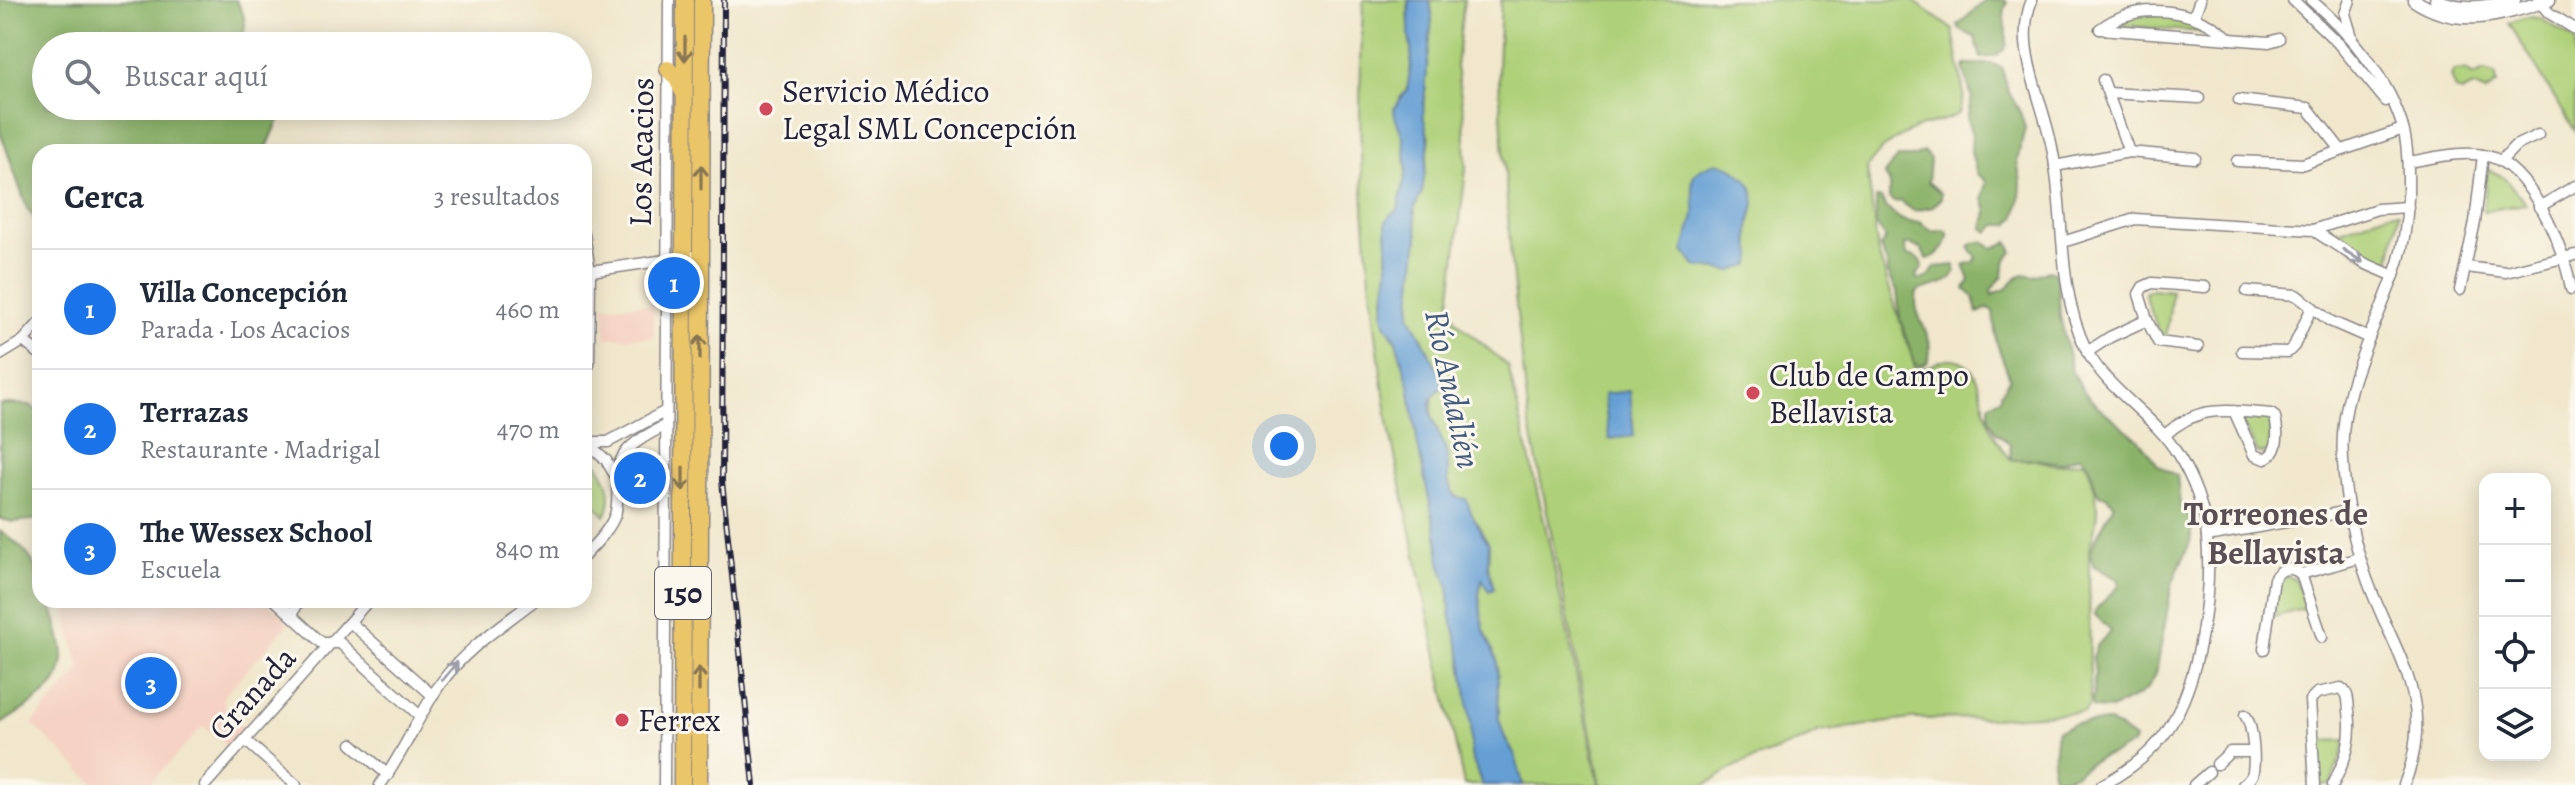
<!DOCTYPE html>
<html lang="es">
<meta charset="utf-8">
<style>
body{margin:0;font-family:Alegreya,serif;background:#f2f2f3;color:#1f2937}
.controls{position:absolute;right:24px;bottom:24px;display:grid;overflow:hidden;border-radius:16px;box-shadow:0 4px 20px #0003}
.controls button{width:72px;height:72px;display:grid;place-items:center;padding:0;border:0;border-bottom:2px solid #e0e1e3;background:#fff;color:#1f2937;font:40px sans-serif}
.you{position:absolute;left:1284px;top:446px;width:28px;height:28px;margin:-20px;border:6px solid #fff;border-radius:50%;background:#1a73e8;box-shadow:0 0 0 12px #1a73e833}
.badge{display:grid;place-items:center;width:52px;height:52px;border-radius:50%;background:#1a73e8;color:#fff;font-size:26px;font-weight:700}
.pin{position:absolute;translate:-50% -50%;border:4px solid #fff;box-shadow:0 2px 8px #0006}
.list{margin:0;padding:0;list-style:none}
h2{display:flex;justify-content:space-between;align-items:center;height:104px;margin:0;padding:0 32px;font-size:34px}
h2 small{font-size:26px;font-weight:400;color:#747a83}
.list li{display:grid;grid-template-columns:52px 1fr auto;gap:24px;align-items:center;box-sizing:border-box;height:120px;padding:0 32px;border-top:2px solid #e0e1e3}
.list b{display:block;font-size:30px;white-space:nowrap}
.list p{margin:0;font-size:26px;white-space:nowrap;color:#747a83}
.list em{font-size:26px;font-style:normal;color:#747a83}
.icon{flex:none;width:44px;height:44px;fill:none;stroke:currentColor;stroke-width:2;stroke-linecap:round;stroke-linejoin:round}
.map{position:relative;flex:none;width:2575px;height:785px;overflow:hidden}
.search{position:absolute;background:#fff;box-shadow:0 4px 20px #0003;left:32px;top:32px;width:560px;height:88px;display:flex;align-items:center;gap:20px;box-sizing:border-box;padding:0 28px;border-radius:44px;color:#747a83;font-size:30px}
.panel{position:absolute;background:#fff;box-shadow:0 4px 20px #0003;left:32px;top:144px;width:560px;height:464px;border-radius:24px}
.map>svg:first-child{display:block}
.built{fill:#f5d2c3}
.green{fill:#aed078;stroke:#68795a;stroke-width:2}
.forest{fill:#8ab268;stroke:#566a52;stroke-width:2}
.water{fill:#659fd4;stroke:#446088;stroke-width:2}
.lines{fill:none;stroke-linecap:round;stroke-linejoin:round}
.minor-casing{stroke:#898484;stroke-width:13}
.tertiary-casing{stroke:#898484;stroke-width:15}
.trunk-casing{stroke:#898484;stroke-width:19}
.minor{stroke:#fff;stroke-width:10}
.tertiary{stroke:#fff;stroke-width:12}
.trunk{stroke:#ebc669;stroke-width:16}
.rail-casing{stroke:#22223b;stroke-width:6}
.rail{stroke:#fbf7ec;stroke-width:3;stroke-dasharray:9;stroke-linecap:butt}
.oneway{stroke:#867452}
.oneway2{stroke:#9c9ca7}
.poi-dot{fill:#d1495b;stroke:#fbf7ec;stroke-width:3}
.labels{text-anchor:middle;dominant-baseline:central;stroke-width:6;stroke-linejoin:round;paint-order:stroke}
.shield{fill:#fbf7ec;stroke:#636270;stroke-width:2}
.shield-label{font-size:30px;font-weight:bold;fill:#22223b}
.poi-label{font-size:32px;fill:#22223b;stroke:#fbf7ec;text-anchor:start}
.street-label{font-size:32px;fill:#22223b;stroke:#fbf7ec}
.water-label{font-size:34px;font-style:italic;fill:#405a80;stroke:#fbf7ec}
.neighbourhood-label{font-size:34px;font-weight:bold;fill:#5a4f54;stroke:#fbf7ec}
</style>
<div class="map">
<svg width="2575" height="785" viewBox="0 0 2575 785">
<rect width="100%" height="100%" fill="#fbf7ec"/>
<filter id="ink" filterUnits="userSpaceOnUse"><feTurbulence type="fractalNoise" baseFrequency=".0125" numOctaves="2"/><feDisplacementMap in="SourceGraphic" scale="16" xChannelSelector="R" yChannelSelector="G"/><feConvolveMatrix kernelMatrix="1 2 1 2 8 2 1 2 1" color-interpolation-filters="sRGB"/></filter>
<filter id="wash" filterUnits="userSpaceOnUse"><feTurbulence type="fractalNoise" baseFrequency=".006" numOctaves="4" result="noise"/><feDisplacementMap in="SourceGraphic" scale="32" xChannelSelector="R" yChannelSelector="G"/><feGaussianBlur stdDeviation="1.8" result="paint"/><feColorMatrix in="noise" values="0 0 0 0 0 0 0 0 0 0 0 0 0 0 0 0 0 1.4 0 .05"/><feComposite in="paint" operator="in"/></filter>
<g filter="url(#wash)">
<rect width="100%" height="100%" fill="#f0e7cc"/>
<g class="built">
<polygon points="653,304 654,337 606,338 604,306"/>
<polygon points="67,600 265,600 284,616 287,625 223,697 226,710 244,729 227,746 203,726 149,785 96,785 32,724 80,670 64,603"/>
</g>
<g class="green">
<path d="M1363,0H1409C1404,28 1423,77 1400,98L1407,178L1398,210L1386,222L1388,268L1383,303L1385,323L1397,344L1409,384L1418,446L1438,541L1440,562L1449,588L1450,614L1461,654L1471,724V755L1482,785H1464L1389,428C1373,325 1362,221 1360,117C1360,78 1362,39 1363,0Z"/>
<polygon points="1430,0 1464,0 1456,67 1464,114 1466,169 1450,304 1456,321 1508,366 1550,547 1599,785 1523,785 1515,755 1505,738 1499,720 1497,660 1483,628 1479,594 1483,578 1489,591 1494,589 1488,566 1489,544 1471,513 1451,490 1445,470 1447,457 1432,415 1433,395 1441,389 1428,350 1410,315 1418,236 1414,209 1422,192 1430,137 1424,126 1423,114 1432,16"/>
<path d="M1501,0H1912L1953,30L1964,95L1959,113C1944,123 1933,122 1917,128C1899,135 1876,151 1867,168L1878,253L1915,367L1921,370C1931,367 1938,359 1950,359C1983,359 1981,406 1991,429C1996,439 2004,451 2011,460H2036L2057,465L2083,461L2087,465C2100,497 2100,516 2089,549L2090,704L2084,712L1992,718L1910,719L1820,732L1789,746L1738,765L1705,785H1601L1529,421L1511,260L1498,67Z"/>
<polygon points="2171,13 2213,33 2116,25 2118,22 2143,15"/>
<polygon points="2526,17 2539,18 2575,39 2575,131 2509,23"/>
<polygon points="2465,70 2474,76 2484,71 2495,74 2497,84 2486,92 2473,86 2462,92 2456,90 2451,77 2454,71"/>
<polygon points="2488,169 2504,177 2526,204 2483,211"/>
<path d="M2389,213H2399L2389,267C2371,266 2351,246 2335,235V232Z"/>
<polygon points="2152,289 2172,291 2166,339 2162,339 2146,299 2145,293"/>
<polygon points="2245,417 2271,419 2269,450 2266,453 2258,453 2241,420"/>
<path d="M584,451C603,466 618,492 605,516L584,491Z"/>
<polygon points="2285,576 2296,579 2306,608 2274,617 2279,577"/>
<polygon points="2347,740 2330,785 2317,785 2317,741"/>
</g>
<g class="forest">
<path d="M0,0H236C248,20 246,24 241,46H46V106H285L265,152H40V226L27,208L0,131Z"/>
<path d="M1986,0H2004L2007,2C1995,27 2027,54 1981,58L1975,37L1960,30L1958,25Z"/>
<polygon points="1970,64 1993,64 2002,69 2008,91 2020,112 2025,128 2017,161 2021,182 2020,199 2016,216 2009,225 1997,225 1988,232 1983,228 1987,212 1983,198 1986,181 1977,174 1971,152 1972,136 1967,119 1972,97 1964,70 1965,65"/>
<polygon points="1924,152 1930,159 1928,182 1941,193 1941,198 1933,207 1914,211 1900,201 1894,202 1889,198 1889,183 1884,174 1897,157 1913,157"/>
<path d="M1876,198L1881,199C1889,213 1902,225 1919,222L1933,232L1943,230L1948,232C1949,244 1938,257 1927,259L1921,249L1910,244L1904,246L1907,255C1916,257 1922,257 1923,267L1916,276L1918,280L1929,277L1935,267L1955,265C1957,288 1931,283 1917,292C1910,320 1939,334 1927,363L1920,366L1915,364L1900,319L1897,291L1887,271L1888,266L1880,247L1886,238L1876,225Z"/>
<path d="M1983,242L1993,248L2008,242L2013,252L2006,260L2002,277L1991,290L1992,295L2006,289L2014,280L2023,274L2034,276L2049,270L2054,272L2058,283L2060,316L2072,372L2084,392L2095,404L2138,439L2158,465L2177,476L2180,505L2190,518L2192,530L2190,542L2172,584L2156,674L2147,689L2138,696L2111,709L2093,708L2092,703L2095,673L2093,657L2097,646L2111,630L2095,615L2096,609L2119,586V580L2094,566L2089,552L2114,504L2106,496H2100C2091,484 2094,466 2080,456L2060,463L2036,459L2011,460L2010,444L1996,432L1989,419V405L2001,397V393L2010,379L1996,341L1993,311L1988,308L1978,313L1974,297L1965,289L1970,280L1964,265L1974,262L1977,257L1969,247L1973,243Z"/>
<polygon points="0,404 30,405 40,413 40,519 13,522 0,519"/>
<path d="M0,531C29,550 40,564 40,600H50C54,618 63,639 63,657C63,692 24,707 0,725Z"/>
<path d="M2109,722C2111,723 2133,737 2135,739L2133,744C2121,751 2109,754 2097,759C2080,767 2080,777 2056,778L2052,774L2057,730L2074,724Z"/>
</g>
<g class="water">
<path d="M1409,0H1430L1432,16L1423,114L1429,141L1422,192L1414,209L1418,236L1410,315L1441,376L1443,386C1439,390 1433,394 1431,400C1427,418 1444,438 1447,455C1450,472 1444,481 1455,497L1466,499L1474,520L1489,544L1488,566L1494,589L1489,591L1482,579L1479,594L1483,628L1497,660L1499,720L1505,738L1515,755L1523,785H1482L1471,755V724L1461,654L1450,614L1449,588L1440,562L1438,541L1418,446L1409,384L1395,338L1385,323L1383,315L1388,268L1386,222L1390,215L1398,210L1407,168L1403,137L1395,117L1394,108L1407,90L1412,57L1409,36Z"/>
<path d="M1717,163C1726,163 1732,168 1739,173C1768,197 1747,209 1749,236C1749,249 1756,254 1749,266L1732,271L1695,266L1684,251C1685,238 1693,227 1694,213C1696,183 1680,174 1717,163Z"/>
<polygon points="1630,391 1634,436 1609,439 1604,394"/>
</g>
</g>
<g filter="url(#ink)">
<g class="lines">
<defs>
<g id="minor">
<path d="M2032,0C2026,14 2025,27 2026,42C2029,79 2047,116 2053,153C2065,217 2057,290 2086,349C2107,391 2153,414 2177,453C2193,478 2205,509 2207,538C2212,593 2200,679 2170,726C2155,751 2128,771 2102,785"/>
<polyline points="2293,0 2338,43 2386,101"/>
<path d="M2311,0C2350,33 2391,81 2404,132C2409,153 2408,177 2408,198C2407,224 2403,251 2394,275C2372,336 2338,393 2343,460C2345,500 2353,541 2367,579C2394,654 2438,701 2404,785"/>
<polyline points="2350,0 2345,14 2352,37"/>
<polyline points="2538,0 2549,13 2575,29"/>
<polyline points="2194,16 2200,0"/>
<polyline points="2100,29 2269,42 2279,39"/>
<path d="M2100,29C2137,0 2196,8 2230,39"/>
<polyline points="2103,80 2129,152"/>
<polyline points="2108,93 2199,98"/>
<polyline points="2239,100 2308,108 2341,150"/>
<polyline points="2237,161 2303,164 2403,129"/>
<polyline points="2501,161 2515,146 2538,135"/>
<path d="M2408,162C2434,158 2462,150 2488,156C2531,167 2565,249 2571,289"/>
<polyline points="2055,166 2129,152 2195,158"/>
<polyline points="2539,207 2575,186"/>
<polyline points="2313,230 2364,263 2394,276"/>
<polyline points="584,234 590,271 589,365"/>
<polyline points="2063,242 2135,219 2313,230 2377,209 2408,207"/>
<polyline points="2466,267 2506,272 2575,255"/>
<polyline points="584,272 700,255"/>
<polyline points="2460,290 2475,222 2483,155"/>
<polyline points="2247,291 2296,295 2330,321 2369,338"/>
<polyline points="23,341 40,354"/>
<polyline points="2198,347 2158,342 2147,320 2139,294 2143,287 2152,283 2205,287"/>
<polyline points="2242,351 2288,352 2294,346 2312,307"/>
<polyline points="2087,352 2110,337 2147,320"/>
<polyline points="0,355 23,341 40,322"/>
<path d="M2165,435C2200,403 2226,411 2271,414L2275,417C2278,431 2280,452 2265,459L2254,455L2234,411"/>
<polyline points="584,442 608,442 666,411"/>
<polyline points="588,444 606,460 616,477"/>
<polyline points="2207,536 2350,511"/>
<path d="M584,556C595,544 609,531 615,515C619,503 617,490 617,477C618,448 643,437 666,425"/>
<polyline points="2301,574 2360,558"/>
<polyline points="275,600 322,643 340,643 420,716"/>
<polyline points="292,615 299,600"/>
<polyline points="350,622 432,695"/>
<path d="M2264,649L2274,579C2280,568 2291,565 2301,574L2322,637"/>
<polyline points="245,740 296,785"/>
<polyline points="352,744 388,775"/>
<polyline points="2217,764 2230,752 2252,752"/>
<polyline points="205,785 369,600"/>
<path d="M380,785C404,753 418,715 441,683C466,648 502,626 535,600"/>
<polyline points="664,785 669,0"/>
<polyline points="2194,785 2209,772"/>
<path d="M2243,785C2247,782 2250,779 2252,775C2256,762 2253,725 2245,715"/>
<path d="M2315,785L2310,700L2317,693L2341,688C2349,693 2348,701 2349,711C2353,742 2346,757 2333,785"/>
</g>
<g id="tertiary">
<path d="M2414,0C2459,30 2502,15 2549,0"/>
<path d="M2436,0C2463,11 2487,8 2514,0"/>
</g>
<g id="trunk">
<polyline points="668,69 677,79 683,92"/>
<polyline points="682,785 685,0"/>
<polyline points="699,785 702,0"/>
</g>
</defs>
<use href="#minor" class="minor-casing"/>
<use href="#tertiary" class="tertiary-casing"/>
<use href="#trunk" class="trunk-casing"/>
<use href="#minor" class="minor"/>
<use href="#tertiary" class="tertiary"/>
<use href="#trunk" class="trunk"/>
<defs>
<polyline id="rail" points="724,0 722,481 754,785"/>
</defs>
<use href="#rail" class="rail-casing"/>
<use href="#rail" class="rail"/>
</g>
<defs><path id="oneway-shaft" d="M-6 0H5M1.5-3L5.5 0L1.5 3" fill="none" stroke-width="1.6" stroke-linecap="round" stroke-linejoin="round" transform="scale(2)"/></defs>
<g class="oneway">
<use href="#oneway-shaft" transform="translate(685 49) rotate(90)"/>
<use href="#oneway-shaft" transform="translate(701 177) rotate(-90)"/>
<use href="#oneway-shaft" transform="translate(700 347) rotate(-90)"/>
<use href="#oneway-shaft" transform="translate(683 479) rotate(90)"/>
<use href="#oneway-shaft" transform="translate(699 679) rotate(-90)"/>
</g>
<g class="oneway2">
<use href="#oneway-shaft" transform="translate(2353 256) rotate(33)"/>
<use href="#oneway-shaft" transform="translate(450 671) rotate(-50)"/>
</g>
</g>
<g class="poi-dot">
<circle cx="766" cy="109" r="8"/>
<circle cx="1753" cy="393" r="8"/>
<circle cx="622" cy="720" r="8"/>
</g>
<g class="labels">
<rect class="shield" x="655" y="567" width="56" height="52" rx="6"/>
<g class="shield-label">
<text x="683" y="593">150</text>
</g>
<g class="poi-label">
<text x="782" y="91">Servicio Médico<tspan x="782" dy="37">Legal SML Concepción</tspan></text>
<text x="1769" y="375">Club de Campo<tspan x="1769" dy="37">Bellavista</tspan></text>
<text x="638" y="720">Ferrex</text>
</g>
<g class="street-label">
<text transform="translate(641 152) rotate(-89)">Los Acacios</text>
<text transform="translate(252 693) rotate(-48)">Granada</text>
</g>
<g class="water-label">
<text transform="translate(1453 389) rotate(78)">Río Andalién</text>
</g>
<g class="neighbourhood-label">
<text x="2276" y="513">Torreones de<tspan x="2276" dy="39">Bellavista</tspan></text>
</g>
</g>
</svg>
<div class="controls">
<button>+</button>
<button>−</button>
<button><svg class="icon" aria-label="locate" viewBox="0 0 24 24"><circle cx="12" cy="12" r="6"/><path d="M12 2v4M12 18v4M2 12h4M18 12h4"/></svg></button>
<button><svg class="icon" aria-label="layers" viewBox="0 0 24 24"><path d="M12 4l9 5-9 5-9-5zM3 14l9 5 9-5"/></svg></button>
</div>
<div class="you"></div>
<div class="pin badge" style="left:674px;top:283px">1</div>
<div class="pin badge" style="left:640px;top:478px">2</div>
<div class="pin badge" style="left:151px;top:683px">3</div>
<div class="search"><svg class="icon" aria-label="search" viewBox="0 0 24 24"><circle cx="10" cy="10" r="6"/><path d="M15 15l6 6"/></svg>Buscar aquí</div>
<section class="panel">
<h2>Cerca<small>3 resultados</small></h2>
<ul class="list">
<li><span class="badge">1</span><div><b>Villa Concepción</b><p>Parada · Los Acacios</p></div><em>460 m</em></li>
<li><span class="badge">2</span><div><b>Terrazas</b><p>Restaurante · Madrigal</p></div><em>470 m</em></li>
<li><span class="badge">3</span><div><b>The Wessex School</b><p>Escuela</p></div><em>840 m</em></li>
</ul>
</section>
</div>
